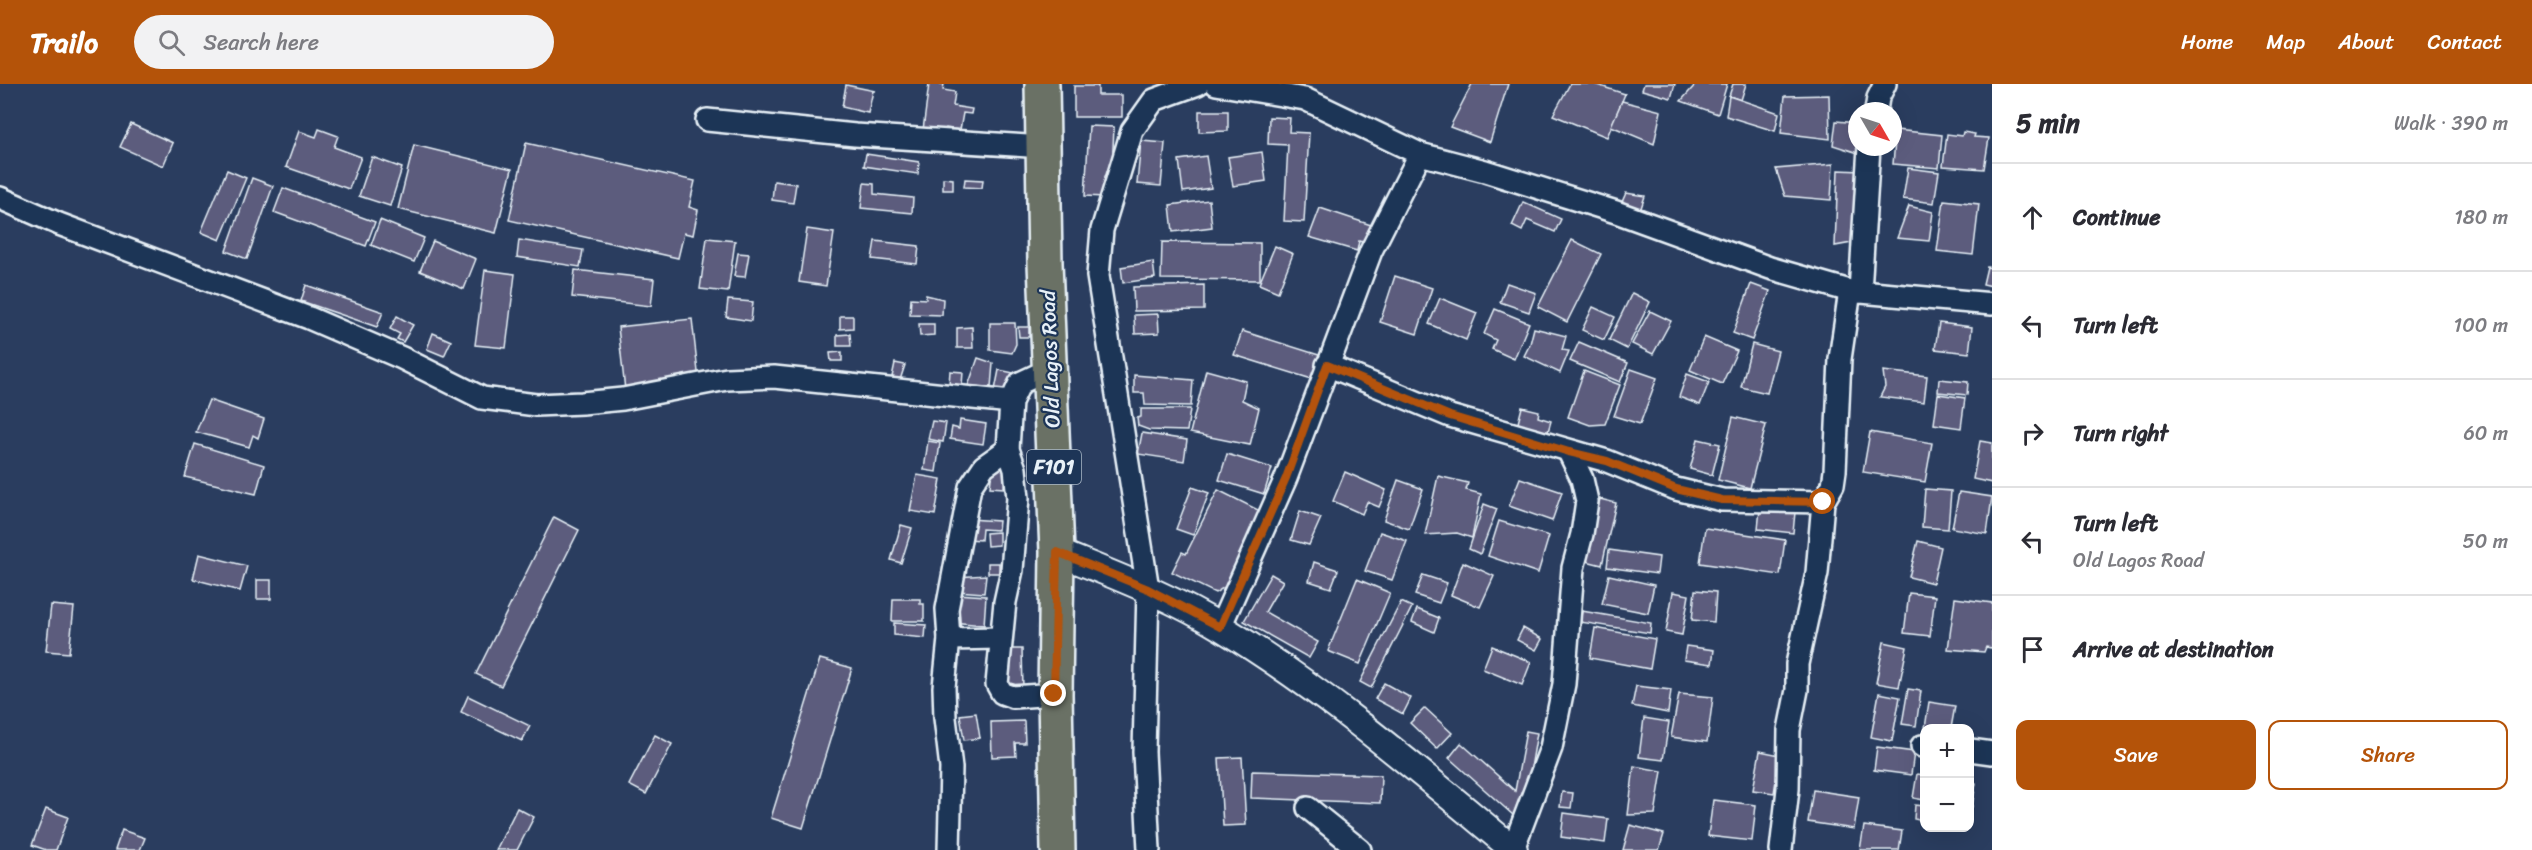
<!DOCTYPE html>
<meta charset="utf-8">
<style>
body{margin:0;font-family:Sriracha,sans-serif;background:#f2f2f3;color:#2b2b33}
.controls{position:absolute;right:18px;bottom:18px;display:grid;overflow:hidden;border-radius:12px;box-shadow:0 6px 24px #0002}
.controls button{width:54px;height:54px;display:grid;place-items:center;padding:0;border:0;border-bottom:2px solid #e1e1e2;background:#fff;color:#2b2b33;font:30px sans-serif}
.compass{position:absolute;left:1848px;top:18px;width:54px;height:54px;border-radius:50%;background:#fff;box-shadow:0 6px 24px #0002;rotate:129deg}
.stop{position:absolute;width:18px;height:18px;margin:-14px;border:4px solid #b45309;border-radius:50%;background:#fff}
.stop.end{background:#b45309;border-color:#fff;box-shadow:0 2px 6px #0008}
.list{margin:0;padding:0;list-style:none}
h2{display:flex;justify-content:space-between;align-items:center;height:78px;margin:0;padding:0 24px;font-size:26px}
h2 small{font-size:20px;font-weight:400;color:#7c7c81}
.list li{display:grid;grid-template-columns:39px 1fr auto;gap:18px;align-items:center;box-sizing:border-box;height:108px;padding:0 24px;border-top:2px solid #e1e1e2}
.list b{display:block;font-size:22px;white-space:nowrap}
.list p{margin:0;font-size:20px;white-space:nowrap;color:#7c7c81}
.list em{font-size:20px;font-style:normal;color:#7c7c81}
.actions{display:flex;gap:12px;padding:18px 24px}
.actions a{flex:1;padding:14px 0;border:2px solid #b45309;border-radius:12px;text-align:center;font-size:21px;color:#b45309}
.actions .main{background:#b45309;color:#fff}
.icon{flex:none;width:33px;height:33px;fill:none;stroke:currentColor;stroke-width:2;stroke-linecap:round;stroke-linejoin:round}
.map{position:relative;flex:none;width:1992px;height:766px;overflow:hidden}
header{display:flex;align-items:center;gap:36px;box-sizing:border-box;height:84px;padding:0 30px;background:#b45309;color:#fff}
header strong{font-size:28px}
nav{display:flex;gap:33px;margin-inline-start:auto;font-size:21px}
.search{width:420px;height:54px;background:#f2f2f3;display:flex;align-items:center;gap:15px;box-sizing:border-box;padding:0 21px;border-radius:33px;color:#7c7c81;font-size:22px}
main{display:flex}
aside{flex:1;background:#fff}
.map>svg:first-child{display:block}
.building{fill:#5c5c7d;stroke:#e8f1f8;stroke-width:1.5}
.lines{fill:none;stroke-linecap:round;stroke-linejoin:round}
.minor-casing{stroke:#e8f1f8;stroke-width:26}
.tertiary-casing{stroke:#e8f1f8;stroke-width:30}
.primary-casing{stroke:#e8f1f8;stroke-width:38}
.minor{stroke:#1d3557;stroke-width:21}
.tertiary{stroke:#1d3557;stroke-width:26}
.primary{stroke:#6a7165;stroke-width:33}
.route{stroke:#b45309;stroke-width:8}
.labels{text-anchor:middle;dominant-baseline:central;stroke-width:4.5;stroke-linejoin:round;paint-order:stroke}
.shield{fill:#1d3557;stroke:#abb9c8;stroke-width:1.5}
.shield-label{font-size:20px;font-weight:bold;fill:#e8f1f8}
.street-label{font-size:21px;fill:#e8f1f8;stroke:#1d3557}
</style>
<header>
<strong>Trailo</strong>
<div class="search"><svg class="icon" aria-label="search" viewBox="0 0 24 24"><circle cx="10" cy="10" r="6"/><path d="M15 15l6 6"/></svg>Search here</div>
<nav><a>Home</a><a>Map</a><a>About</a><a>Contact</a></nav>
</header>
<main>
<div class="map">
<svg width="1992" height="766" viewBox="0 0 1992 766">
<rect width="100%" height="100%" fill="#2a3d5f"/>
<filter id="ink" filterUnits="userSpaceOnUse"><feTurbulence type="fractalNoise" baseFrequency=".0167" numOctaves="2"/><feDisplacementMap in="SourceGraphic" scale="12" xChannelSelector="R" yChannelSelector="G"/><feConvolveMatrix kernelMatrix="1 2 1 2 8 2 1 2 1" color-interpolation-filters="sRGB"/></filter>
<g filter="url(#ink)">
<g class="building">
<polygon points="929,0 944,0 943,6 955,8 953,22 972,25 971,30 963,29 960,46 946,44 946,49 923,46"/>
<polygon points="1472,0 1508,0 1490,58 1450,43"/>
<polygon points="1570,0 1594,0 1625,10 1607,53 1553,31"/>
<polygon points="1644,0 1675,0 1671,14 1642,6"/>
<polygon points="1696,0 1727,0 1718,30 1681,17"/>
<polygon points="1733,0 1746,0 1741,16 1729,12"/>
<polygon points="846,1 875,7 873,7 868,29 842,23"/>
<polygon points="1074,2 1098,2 1098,11 1122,11 1122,33 1074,33"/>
<polygon points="1829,11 1830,55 1781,49 1785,12"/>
<polygon points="1729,12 1779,29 1775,47 1726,32"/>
<polygon points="1622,17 1661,27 1654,60 1611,42"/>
<polygon points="1199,27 1228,27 1228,47 1199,48"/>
<polygon points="1269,33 1290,34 1289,48 1309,49 1304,138 1284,137 1288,61 1268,60"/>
<polygon points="1836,37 1857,39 1858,69 1833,61"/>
<polygon points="131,40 173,59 163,82 120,63"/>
<polygon points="1089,42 1114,43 1112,86 1105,92 1104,113 1085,112"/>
<polygon points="319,45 338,52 334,63 361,73 349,105 286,83 299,47 316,53"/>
<polygon points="1896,46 1942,51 1939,84 1893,80"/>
<polygon points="1963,48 1975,50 1974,53 1989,54 1984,85 1943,82 1947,50 1962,52"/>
<polygon points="1141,57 1165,59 1161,102 1137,100"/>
<polygon points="526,59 695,97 689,123 698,126 693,151 684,149 678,174 509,136"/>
<polygon points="414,61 512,85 496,149 398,125"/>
<polygon points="1262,68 1266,97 1233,102 1228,73"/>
<polygon points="866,70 919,78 918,90 864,82"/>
<polygon points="1206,72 1211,104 1183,108 1179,76"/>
<polygon points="372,73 402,84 390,122 359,112"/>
<polygon points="1833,80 1831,116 1785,112 1776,85"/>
<polygon points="1908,84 1939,88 1934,119 1903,115"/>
<polygon points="227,86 246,94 220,156 201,148"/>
<polygon points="1838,86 1861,87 1857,158 1835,162"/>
<polygon points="252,94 273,102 247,175 226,167"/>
<polygon points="943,94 953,95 953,106 943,106"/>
<polygon points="965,95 983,96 982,104 964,103"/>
<polygon points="774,97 796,100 793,119 772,116"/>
<polygon points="864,99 874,100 874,110 913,114 912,129 861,124"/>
<polygon points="283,104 375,138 366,162 274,128"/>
<polygon points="1626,109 1645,112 1640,127 1622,118"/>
<polygon points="1209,116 1212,143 1173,148 1170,121"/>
<polygon points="1944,116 1979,120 1973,171 1937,167"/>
<polygon points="1523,118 1561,135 1555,148 1527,136 1522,147 1512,142"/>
<polygon points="1909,122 1933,128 1929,157 1897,154"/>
<polygon points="1320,124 1374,142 1368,160 1359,157 1357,167 1309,153"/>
<polygon points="380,136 424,154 414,178 371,161"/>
<polygon points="807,145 834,149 826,202 799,198"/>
<polygon points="707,154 735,157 728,208 700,205"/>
<polygon points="519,156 583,166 580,183 517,173"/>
<polygon points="1572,156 1601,170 1567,238 1538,223"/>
<polygon points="433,157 476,175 464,205 420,187"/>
<polygon points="875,157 919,162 917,180 872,175"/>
<polygon points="1162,158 1260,159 1260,196 1161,195"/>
<polygon points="1275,162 1293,170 1278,208 1259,200"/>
<polygon points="738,169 749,170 745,193 734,192"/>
<polygon points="1153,178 1155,194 1123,199 1121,183"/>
<polygon points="1987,183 1992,184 1992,202 1983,200"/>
<polygon points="485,186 515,190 506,264 475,261"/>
<polygon points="575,186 654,195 651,222 572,213"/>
<polygon points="1395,192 1432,204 1417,250 1380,238"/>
<polygon points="1507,199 1536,209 1529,228 1500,218"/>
<polygon points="1751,200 1770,207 1752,256 1733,249"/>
<polygon points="306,201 383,228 377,243 301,217"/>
<polygon points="1204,201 1204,226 1134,227 1133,203"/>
<polygon points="1632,209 1650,218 1627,265 1609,256"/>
<polygon points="926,211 943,215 942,231 910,230 911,214 926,215"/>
<polygon points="1440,214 1477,229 1466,256 1429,240"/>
<polygon points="728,216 753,218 751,237 726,233"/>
<polygon points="1593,223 1615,233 1604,256 1582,246"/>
<polygon points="1495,225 1529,239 1514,275 1492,265 1496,256 1484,250"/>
<polygon points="1650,227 1671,237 1653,270 1632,260"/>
<polygon points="1158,230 1159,249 1135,250 1134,231"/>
<polygon points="397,232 413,241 403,258 397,255 400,250 390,245"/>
<polygon points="840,232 853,232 853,244 840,245"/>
<polygon points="692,235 699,297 625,306 618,243"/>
<polygon points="990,239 1015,239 1016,260 1012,269 990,266"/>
<polygon points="1939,239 1972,243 1969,269 1935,265"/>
<polygon points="919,240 934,240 934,251 920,252"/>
<polygon points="972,243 973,264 957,264 957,244"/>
<polygon points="1018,243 1029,243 1029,253 1019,253"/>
<polygon points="1534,244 1566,252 1562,266 1569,267 1560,289 1524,272 1530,260"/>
<polygon points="1242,247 1322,272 1312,295 1234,271"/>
<polygon points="433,249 451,257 444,272 427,265"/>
<polygon points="850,250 851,262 837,262 837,251"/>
<polygon points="1704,253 1737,267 1722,300 1690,286"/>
<polygon points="1579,258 1628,279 1620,298 1570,277"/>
<polygon points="1752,260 1778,267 1767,309 1741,303"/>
<polygon points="842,268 842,277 831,277 830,269"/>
<polygon points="978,274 993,279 991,303 968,302"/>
<polygon points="895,279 905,281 900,296 892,293"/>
<polygon points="1631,285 1657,294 1640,340 1614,332"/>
<polygon points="999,286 1014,289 1010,308 995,306"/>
<polygon points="1206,286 1246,297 1242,316 1259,324 1250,361 1190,349"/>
<polygon points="950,287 963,288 962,301 949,300"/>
<polygon points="1584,287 1620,301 1605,340 1590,341 1568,333"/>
<polygon points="1883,287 1927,292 1924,318 1880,313 1885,303"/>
<polygon points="1687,290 1709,298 1700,321 1679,313"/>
<polygon points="1134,291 1193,296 1191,322 1145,321 1144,309 1134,309"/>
<polygon points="1939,295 1968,298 1967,311 1938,308"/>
<polygon points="1938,310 1965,314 1961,344 1934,340"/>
<polygon points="209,316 264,335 258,354 253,351 249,363 196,348"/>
<polygon points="1522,323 1539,327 1538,333 1551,337 1547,351 1517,343"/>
<polygon points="1141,325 1190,325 1187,347 1149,346 1138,342 1137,334 1141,333"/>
<polygon points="1733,333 1766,341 1750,404 1718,396"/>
<polygon points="960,336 986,340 983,360 950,355 952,343 959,345"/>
<polygon points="932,337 946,339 943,358 928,355"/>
<polygon points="1870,348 1932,359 1925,398 1863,388"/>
<polygon points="1142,349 1187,356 1184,377 1138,370"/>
<polygon points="1698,355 1720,360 1712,391 1690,385"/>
<polygon points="928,357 940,359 936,388 924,386"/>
<polygon points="1980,357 1992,359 1992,399 1973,395"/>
<polygon points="195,360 264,381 256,410 185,393"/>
<polygon points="1227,370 1272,384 1264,410 1219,396"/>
<polygon points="993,378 1006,379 1004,404 990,403"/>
<polygon points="1345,388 1386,406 1379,423 1367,418 1362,430 1333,417"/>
<polygon points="917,391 941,395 935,431 910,427"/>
<polygon points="1438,392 1468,399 1466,406 1481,410 1472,454 1457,449 1425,451"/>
<polygon points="1520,394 1562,408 1552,437 1509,422"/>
<polygon points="1398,396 1423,405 1409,445 1384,436"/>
<polygon points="1192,403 1209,409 1193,451 1176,445"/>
<polygon points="1925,405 1951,407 1948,445 1922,443"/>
<polygon points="1218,406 1264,429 1228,501 1215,509 1172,488 1182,468 1186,470"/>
<polygon points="1959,408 1992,413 1987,450 1952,444"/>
<polygon points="1600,415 1616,419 1602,481 1586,477"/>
<polygon points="1484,420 1497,425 1480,470 1469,465"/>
<polygon points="1760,425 1795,428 1793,449 1758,445"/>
<polygon points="1300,427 1321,434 1309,461 1291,456"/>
<polygon points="554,433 579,446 501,602 476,590"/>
<polygon points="969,435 999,437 998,446 982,445 981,456 968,455"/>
<polygon points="1499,437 1549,452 1538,489 1488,472"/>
<polygon points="901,441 912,444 901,479 891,476"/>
<polygon points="1705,444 1785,456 1780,491 1700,479"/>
<polygon points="999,448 999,461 987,462 986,449"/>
<polygon points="1380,448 1407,457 1392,496 1365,487"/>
<polygon points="1918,457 1941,463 1933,499 1909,493"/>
<polygon points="1609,466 1659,473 1657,490 1607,483"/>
<polygon points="199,470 247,482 240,507 193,495"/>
<polygon points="1314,478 1338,486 1331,504 1309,497"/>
<polygon points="1463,478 1494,492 1480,523 1451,511"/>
<rect x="988" y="479" width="11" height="10"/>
<polygon points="1271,490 1283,497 1265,528 1318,558 1309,574 1244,537"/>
<polygon points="986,491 984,509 957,507 957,493"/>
<polygon points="1423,491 1447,499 1439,519 1415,511"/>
<polygon points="1609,491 1654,501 1648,529 1602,520"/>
<polygon points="1357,495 1390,509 1360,580 1328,567"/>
<rect x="257" y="496" width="14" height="19"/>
<polygon points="1695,506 1716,508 1714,538 1692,536"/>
<polygon points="1673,508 1689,511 1682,551 1666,548"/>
<polygon points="1909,509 1935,512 1930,552 1904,549"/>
<polygon points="957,510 986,512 984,541 951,538"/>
<polygon points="1955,514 1992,519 1992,564 1986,563 1984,568 1948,565"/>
<polygon points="893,515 920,515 920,520 924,520 924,537 892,537"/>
<polygon points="1401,518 1412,523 1371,604 1360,598"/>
<polygon points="51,521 74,523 69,569 46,567"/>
<polygon points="1417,525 1439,534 1434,548 1412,538"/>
<polygon points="1582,527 1651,539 1650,549 1580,538"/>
<polygon points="894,539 926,541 925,554 894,551"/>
<polygon points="1523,544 1542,555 1536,566 1517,556"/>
<polygon points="1595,544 1655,555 1650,585 1590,574"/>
<polygon points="1884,558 1907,563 1899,603 1876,599"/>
<polygon points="1492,562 1531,578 1522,601 1483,585"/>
<polygon points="1686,562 1714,566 1712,580 1684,576"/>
<polygon points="1004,565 1022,565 1023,605 1005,606"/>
<polygon points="820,575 852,584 803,744 771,734"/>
<polygon points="1384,599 1411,614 1403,630 1375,615"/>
<polygon points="1636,602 1671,606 1668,629 1632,622"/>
<polygon points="1908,605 1921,607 1916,642 1902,640"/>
<polygon points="1879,609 1900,613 1892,657 1871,653"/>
<polygon points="1679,610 1713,613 1707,658 1671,653"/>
<polygon points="468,612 530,642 522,657 461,628"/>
<polygon points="1929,618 1955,622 1951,644 1925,644"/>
<polygon points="1425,624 1452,649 1437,665 1410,639"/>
<polygon points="976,629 980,654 964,656 960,631"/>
<polygon points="1644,634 1669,638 1663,676 1639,673"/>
<polygon points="1024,637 1025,659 1015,659 1016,672 992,673 991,638"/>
<polygon points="1526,647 1537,649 1525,719 1513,731 1449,674 1461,659 1515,707"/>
<polygon points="655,651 672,660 646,710 629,701"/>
<polygon points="1877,663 1914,668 1911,691 1874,686"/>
<polygon points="1760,667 1780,671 1774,709 1753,706"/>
<polygon points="1242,673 1246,741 1223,742 1219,674"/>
<polygon points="1634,682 1662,687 1655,730 1628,731"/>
<polygon points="1252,687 1381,691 1380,719 1251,714"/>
<polygon points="1917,690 1924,691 1924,716 1913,714"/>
<polygon points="1970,698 1976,699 1972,723 1970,723"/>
<polygon points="1813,706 1859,713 1854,745 1808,738"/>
<polygon points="1562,708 1573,709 1571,724 1560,723"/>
<polygon points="1713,716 1756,721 1752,757 1708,752"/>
<polygon points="1915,721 1924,722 1924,737 1914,735"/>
<polygon points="517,724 534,733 517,766 496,766"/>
<polygon points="46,725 68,733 56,766 46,766 32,761"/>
<polygon points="1564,729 1608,735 1605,759 1561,753"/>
<polygon points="1630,741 1664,750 1659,766 1623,766"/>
<polygon points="1864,742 1902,747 1899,766 1860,766"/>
<polygon points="122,746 145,754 140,766 115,766"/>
</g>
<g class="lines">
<defs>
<g id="minor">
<polyline points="1216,0 1305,15 1420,70 1485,87 1616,128 1770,184 1850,207 1992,220"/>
<polyline points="1876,27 1878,14 1885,0"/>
<polyline points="707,36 855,51 1043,63"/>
<polyline points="0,114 59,140 309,234 402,274 482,314 536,321 582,319 623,315 727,295 774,293 1011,318"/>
<polyline points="1860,208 1869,63"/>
<polyline points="1327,281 1450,332 1607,377 1676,405 1722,416 1823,418"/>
<polyline points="1050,285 1020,299 1011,318 1008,365 1015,385 1018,414 1012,486 1005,518 997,600 1002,609 1013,613 1055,610"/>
<polyline points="1220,543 1286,394 1371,167 1420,70"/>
<polyline points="949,555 1000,554"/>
<polyline points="1922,662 1924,662"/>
<polyline points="1970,666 1992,669"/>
<polyline points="1308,724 1360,766"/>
<polyline points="1513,765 1551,664 1564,600 1573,484 1582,450 1587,417 1582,395 1569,368"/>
<polyline points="949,766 951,684 945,634 944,603 949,555 947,525 970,403 984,382 1008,365"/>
<polyline points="1149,766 1144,668 1148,505 1098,192 1102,146 1132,47 1154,16 1198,0"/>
<polyline points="1781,766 1788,705 1789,646 1797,606 1797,580 1817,489 1823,418 1833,401 1835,387 1840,275 1850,207"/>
</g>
<path id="tertiary" d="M1057,468C1113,491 1170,512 1222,544C1327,608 1420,688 1514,766"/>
<polyline id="primary" points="1042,0 1045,179 1057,468 1055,610 1058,766"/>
</defs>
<use href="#minor" class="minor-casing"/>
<use href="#tertiary" class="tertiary-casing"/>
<use href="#primary" class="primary-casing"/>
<use href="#minor" class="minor"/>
<use href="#tertiary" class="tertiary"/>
<use href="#primary" class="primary"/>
</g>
</g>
<g class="lines" filter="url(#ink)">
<polyline class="route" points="1054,610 1057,468 1148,505 1220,543 1286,394 1327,281 1450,332 1569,368 1607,377 1676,405 1722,416 1823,418"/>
</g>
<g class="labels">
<rect class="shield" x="1027" y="366" width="54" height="34" rx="4.5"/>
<g class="shield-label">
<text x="1054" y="383">F101</text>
</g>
<g class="street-label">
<text transform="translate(1050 275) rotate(-92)">Old Lagos Road</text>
</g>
</g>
</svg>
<div class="controls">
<button>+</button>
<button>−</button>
</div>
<svg class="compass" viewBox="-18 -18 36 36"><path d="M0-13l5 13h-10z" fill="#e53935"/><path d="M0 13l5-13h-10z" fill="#7c7c81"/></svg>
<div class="stop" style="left:1823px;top:418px"></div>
<div class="stop end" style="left:1054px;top:610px"></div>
</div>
<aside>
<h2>5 min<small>Walk · 390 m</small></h2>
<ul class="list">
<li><svg class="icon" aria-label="ahead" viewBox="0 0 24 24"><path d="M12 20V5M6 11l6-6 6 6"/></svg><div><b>Continue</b></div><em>180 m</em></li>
<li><svg class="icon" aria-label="left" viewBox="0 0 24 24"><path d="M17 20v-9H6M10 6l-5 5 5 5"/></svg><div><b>Turn left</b></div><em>100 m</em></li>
<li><svg class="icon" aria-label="right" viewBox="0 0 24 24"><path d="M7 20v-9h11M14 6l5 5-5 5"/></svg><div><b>Turn right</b></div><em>60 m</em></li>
<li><svg class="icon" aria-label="left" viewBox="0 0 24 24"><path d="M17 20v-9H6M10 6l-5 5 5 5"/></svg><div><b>Turn left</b><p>Old Lagos Road</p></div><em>50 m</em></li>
<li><svg class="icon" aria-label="arrive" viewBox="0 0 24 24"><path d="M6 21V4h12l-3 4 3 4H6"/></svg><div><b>Arrive at destination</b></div></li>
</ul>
<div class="actions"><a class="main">Save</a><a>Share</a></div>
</aside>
</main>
